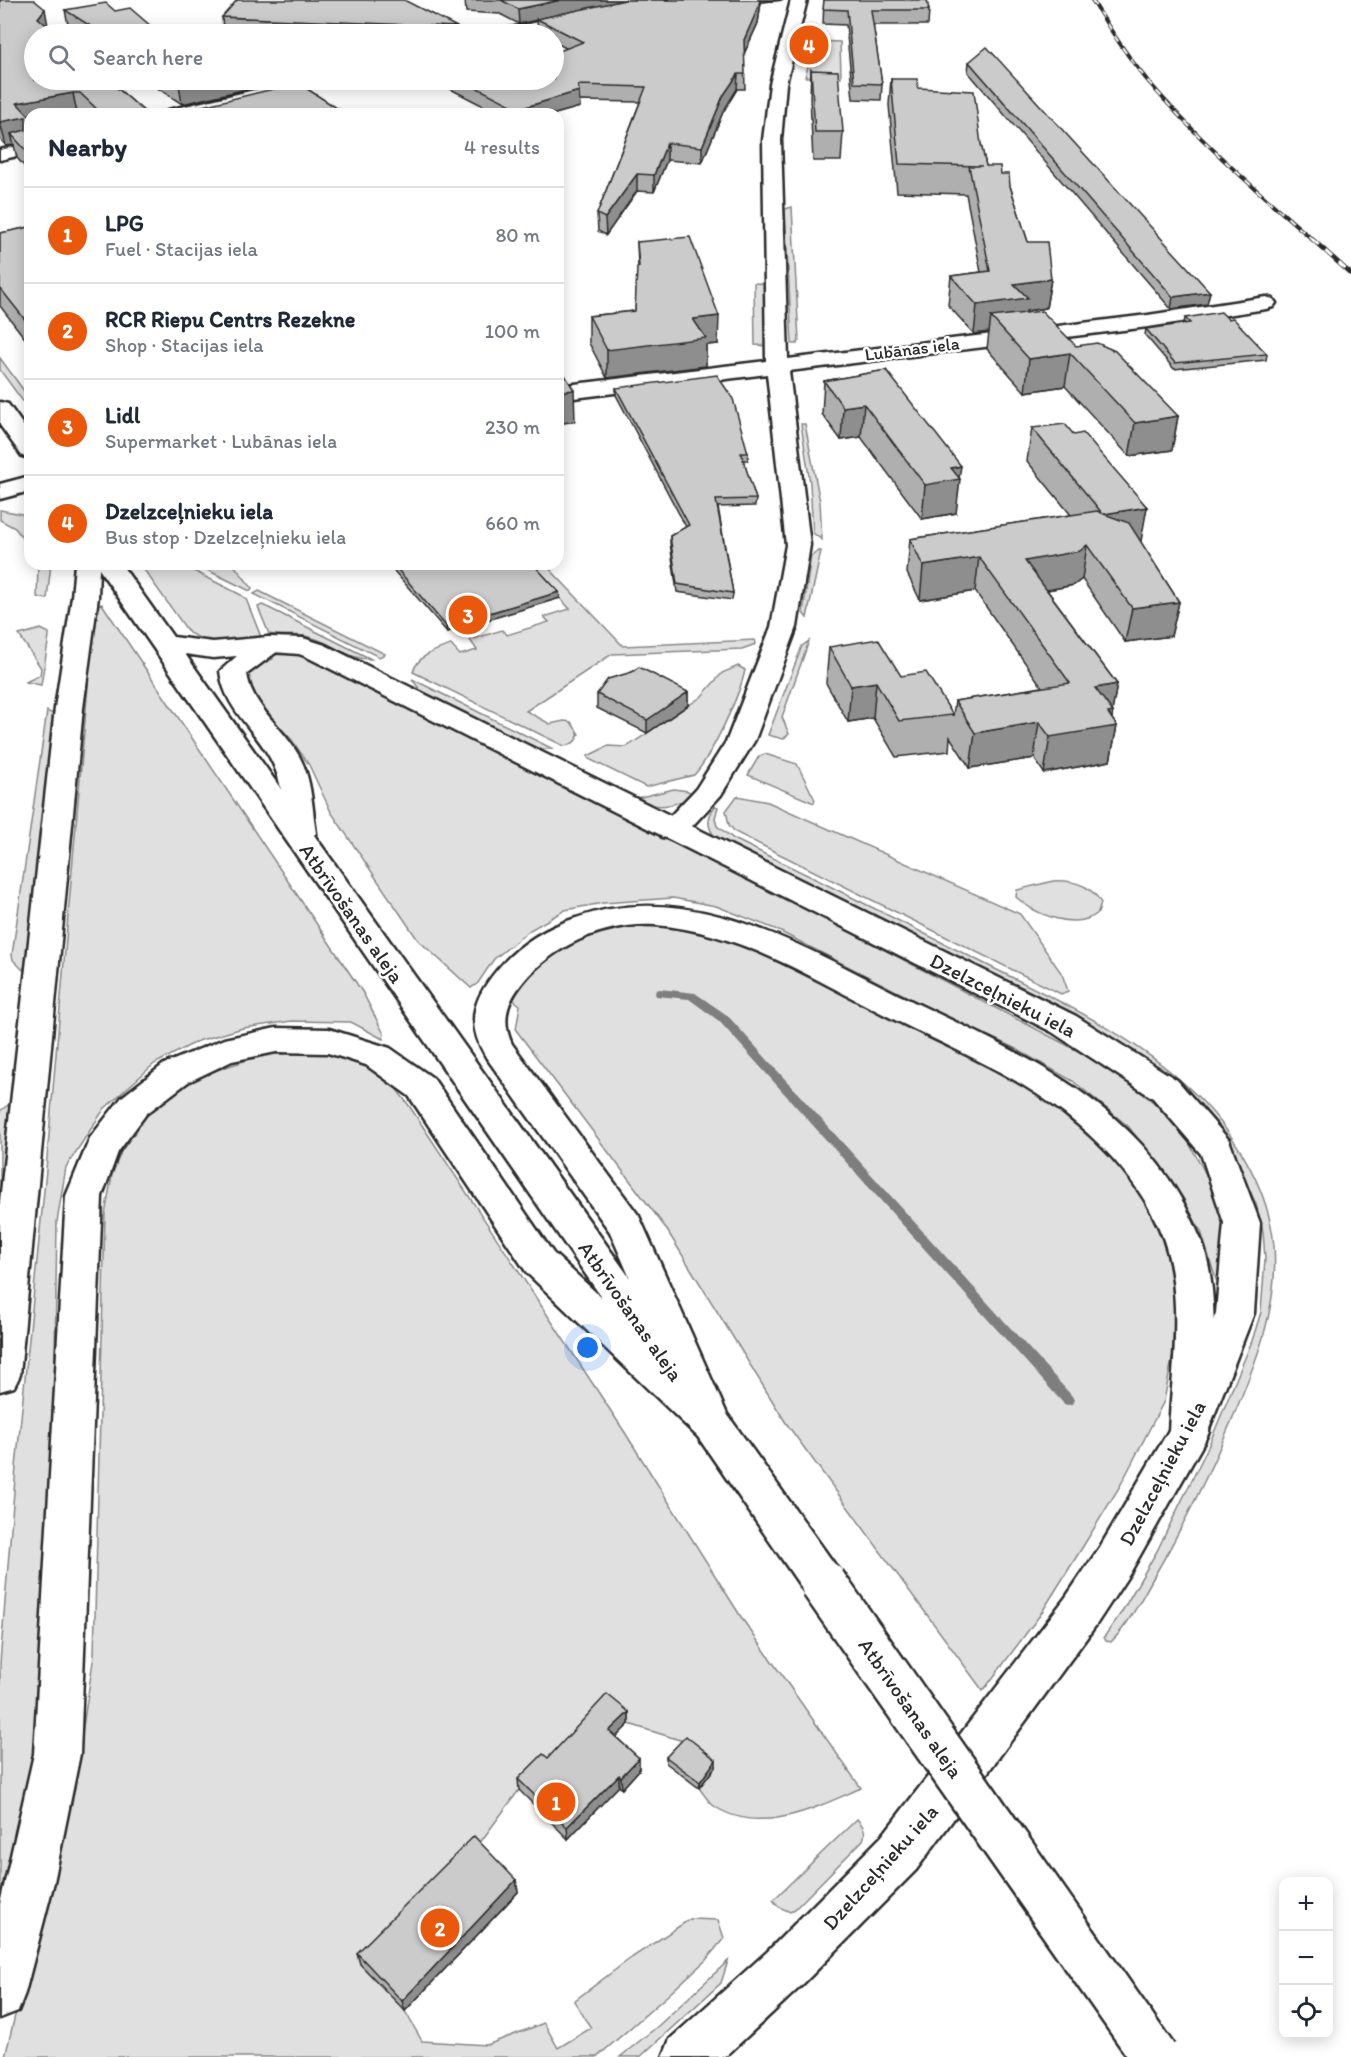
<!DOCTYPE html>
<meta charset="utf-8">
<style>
body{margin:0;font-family:Itim,sans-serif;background:#f2f2f3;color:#1f2937}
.controls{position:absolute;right:18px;bottom:18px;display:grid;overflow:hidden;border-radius:12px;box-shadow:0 3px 15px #0003}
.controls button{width:54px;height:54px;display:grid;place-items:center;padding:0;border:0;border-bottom:2px solid #e0e1e3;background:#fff;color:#1f2937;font:30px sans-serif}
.you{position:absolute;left:588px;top:1348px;width:21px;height:21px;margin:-15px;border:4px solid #fff;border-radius:50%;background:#1a73e8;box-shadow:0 0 0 9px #1a73e833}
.badge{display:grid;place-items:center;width:39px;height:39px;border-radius:50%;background:#ea580c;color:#fff;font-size:20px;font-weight:700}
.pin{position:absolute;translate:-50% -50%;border:3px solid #fff;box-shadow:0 2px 6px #0006}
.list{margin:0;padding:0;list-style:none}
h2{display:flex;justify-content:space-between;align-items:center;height:78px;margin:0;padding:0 24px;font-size:26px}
h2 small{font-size:20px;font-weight:400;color:#747a83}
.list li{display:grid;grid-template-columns:39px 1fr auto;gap:18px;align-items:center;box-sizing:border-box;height:96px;padding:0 24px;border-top:2px solid #e0e1e3}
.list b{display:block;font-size:22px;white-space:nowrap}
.list p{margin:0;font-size:20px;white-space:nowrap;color:#747a83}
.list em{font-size:20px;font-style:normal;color:#747a83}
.icon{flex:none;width:33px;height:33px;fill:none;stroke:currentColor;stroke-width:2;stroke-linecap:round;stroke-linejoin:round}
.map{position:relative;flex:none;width:1351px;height:2057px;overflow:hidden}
.search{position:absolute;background:#fff;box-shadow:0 3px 15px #0003;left:24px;top:24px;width:540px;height:66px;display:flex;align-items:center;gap:15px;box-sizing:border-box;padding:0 21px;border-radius:33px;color:#747a83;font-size:22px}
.panel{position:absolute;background:#fff;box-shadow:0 3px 15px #0003;left:24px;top:108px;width:540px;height:462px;border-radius:18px}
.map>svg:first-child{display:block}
.green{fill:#e0e0e0;stroke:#868686;stroke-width:1.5}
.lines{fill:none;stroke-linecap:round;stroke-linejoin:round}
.stream{fill:#7e7e7e;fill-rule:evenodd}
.street-casing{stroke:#2b2b2b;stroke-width:5}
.secondary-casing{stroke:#2b2b2b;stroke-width:5}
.primary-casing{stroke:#2b2b2b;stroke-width:5}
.street{fill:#fff;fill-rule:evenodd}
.secondary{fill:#fff;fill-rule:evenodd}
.primary{fill:#fff;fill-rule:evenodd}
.rail-far1-casing{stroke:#2b2b2b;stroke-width:4}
.rail-casing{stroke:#2b2b2b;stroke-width:4.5}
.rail-far1{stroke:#fff;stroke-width:2;stroke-dasharray:7;stroke-linecap:butt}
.rail{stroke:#fff;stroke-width:3;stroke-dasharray:9;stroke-linecap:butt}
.primary-bridge-casing{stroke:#2b2b2b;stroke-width:50;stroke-linecap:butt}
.primary-bridge{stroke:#fff;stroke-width:45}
.wall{fill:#afafaf;stroke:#2b2b2b;stroke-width:1.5}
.shaded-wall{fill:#8e8e8e;stroke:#2b2b2b;stroke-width:1.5}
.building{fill:#cbcbcb;stroke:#2b2b2b;stroke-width:1.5}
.labels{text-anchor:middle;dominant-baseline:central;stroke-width:5;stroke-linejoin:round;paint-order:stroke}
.far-street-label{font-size:18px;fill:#2b2b2b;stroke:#fff}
.street-label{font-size:21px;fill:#2b2b2b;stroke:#fff}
</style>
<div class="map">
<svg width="1351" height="2057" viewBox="0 0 1351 2057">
<rect width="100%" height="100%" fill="#fff"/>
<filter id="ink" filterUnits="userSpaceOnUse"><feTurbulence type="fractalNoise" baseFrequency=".0167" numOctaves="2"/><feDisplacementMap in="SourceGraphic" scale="12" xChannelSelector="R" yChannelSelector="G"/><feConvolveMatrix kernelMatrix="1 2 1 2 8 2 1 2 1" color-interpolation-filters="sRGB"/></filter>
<g filter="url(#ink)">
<g class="green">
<polygon points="815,41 840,42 841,77 805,77"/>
<polygon points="792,207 799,341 797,344 792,344 785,209"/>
<polygon points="754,283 766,284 767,346 755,345"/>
<polygon points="0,358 30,399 30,411 0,370"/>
<polygon points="801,424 805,424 820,502 822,540 813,533 810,483"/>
<polygon points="0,510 22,514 30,525 30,548 15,528 0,520"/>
<polygon points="819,551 821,551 807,618 803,613 811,556"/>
<polygon points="38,564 51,564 47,599 37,597"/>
<polygon points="140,564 180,564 241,595 246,599 261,637 221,644 208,642 189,633"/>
<polygon points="195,564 233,564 252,588 250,591 242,587"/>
<path d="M527,564H545L623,646L755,640L756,644L742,649L612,654L526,711L550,724L564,721L571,722L579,734C576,742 572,745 564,746L413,672C418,655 436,650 451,645L460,655L477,650L470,640L502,630L507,635L549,622L544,617L570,609Z"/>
<polygon points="259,591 385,654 379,657 254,594"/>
<polygon points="102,604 363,993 384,1034 383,1039 351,1022 292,1021 243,1028 198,1041 154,1064 104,1109 66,1167 57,1222 50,1685 0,1910 0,1663 16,1467 45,1181 95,605"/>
<path d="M262,605L269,608L371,659C349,660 334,644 313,638C298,633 283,637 269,634L258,607Z"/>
<polygon points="41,629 49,633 49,637 41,685 26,682 40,675 41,668 19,635"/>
<polygon points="809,641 782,717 789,734 783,739 768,735 802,646"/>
<path d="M290,654L303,656L325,666L810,911L1101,1063C1128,1083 1158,1102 1180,1128C1186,1136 1191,1147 1196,1156C1223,1203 1228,1230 1225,1284L1216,1280L1201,1231L1172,1182L1128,1126L1073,1081L1014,1048L935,1011L775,929L716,906L673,898L603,903L565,910L530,930L494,959L478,983L471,988L418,940L331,812L309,765L292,740L256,701L246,685L247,674L257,665L273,659L272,655Z"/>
<path d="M738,666L745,670C740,695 711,757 694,775L646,787L589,759L588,756L608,746L626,747L631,744L701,697L722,673Z"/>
<polygon points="412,679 553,749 535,749 420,690"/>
<polygon points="47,711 53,714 56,719 26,963 23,970 13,960 12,955"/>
<polygon points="765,754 797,764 815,800 814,803 748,775 759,756"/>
<path d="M674,789L688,791L693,795C678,806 652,811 637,798Z"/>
<polygon points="737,796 768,802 1020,914 1062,974 1068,991 1061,994 735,832 729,825 726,811"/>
<path d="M715,806L718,807L715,818L717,826L734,839C818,880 902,922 985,964C1055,999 1132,1034 1189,1088C1232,1128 1269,1187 1274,1246C1279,1309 1255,1365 1231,1422C1208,1476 1182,1529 1152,1580C1140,1601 1129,1624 1111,1642L1106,1641L1104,1637L1121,1613L1157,1551L1208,1447L1252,1341L1261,1312L1265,1259L1263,1231L1256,1204L1237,1162L1222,1136L1161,1070L1093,1028L717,840C707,828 706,819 715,806Z"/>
<path d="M1053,881C1072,880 1091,885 1101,903L1098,913C1076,931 1035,915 1016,897L1017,890Z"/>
<path d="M641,925L698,931L752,948L1020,1080L1074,1119L1120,1165L1150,1209L1173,1266L1177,1333L1164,1401L1120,1486L1082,1548L1040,1615L983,1691L786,1423L665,1227L516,1030L520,1005L512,999C519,989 525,977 534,969C564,940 602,932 641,925Z"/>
<path d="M315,1050L359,1059L383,1071L410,1107L624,1431L743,1620L861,1788C817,1807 760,1837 714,1806C708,1802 704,1794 699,1788L715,1766L686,1742L629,1724L607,1706L519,1790L476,1848L405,2011L422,2041L487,2045L544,2023L558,2048L591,2028L574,2001L631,1958L690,1919L718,1920L724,1938L706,1960L668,1995L597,2057H5L80,1746L94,1655L105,1214L112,1175L125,1142L154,1107L193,1078L271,1052Z"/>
<polygon points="8,1105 9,1108 0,1190 0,1111"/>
<path d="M857,1819C863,1826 867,1831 863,1840L795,1909L790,1912L779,1907L773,1900Z"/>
<polygon points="728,1961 721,1983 640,2057 620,2057 658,2026"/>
</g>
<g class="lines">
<polygon class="stream" points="660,989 695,993 727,1015 1072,1396 1074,1400 1072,1404 1068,1405 1064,1404 719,1021 689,999 656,996 655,993 656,990"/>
<defs>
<g id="street">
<polygon points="639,0 668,0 660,5 525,34 498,34 506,29"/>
<polygon points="791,0 807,0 786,84 781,140 788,359 1148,315 1266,297 1273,299 1276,303 1273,307 1266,309 1148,327 789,371 810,545 797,627 755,740 721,795 682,837 672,839 662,837 657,830 696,789 727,740 771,627 786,545 767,374 558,400 558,386 766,361 763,140 770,84"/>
<polygon points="298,80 325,80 323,84 196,114 165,114 168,110"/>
<polygon points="30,143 30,153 0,160 0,150"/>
<polygon points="30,476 30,491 0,499 0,484"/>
</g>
<polygon id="secondary" points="269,637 303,638 325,645 1076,1016 1177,1080 1229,1140 1260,1223 1254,1313 1203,1444 1130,1573 1096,1625 916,1870 801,1986 725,2057 663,2057 670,2039 767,1952 882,1836 1066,1597 1100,1547 1172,1425 1216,1313 1224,1223 1201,1154 1153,1098 1052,1032 307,657 299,654 260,651 256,645 260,639"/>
<g id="primary">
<polygon points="0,402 8,404 30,435 30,458 22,456 0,425"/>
<path d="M75,564H121L173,637L213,642L268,637L278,639L282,645L278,651L247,674C252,707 283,727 299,756C312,779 312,807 316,833L314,835L630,1278L610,1232L486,1057C466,1023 472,1000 497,970C518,945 545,928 576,918C689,878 799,945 897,994C1020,1054 1147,1102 1201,1240C1222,1292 1211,1376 1209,1432L1203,1444L1189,1449L1175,1444L1169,1432C1172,1368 1186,1288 1159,1228C1140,1183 1103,1144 1065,1114C1013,1073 951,1048 893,1019C818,982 741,931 655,925C609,922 561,942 529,975C510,996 499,1016 512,1044L639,1216L727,1414L838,1569L844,1583L838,1597L823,1602L808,1597L698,1437L527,1273L409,1096L366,1065L328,1053L276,1052L232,1061L188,1082L146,1114L118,1152L102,1196L80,1754L54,1882L25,1993L18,2011L0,2018V1904L34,1754L66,1196L90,1138L122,1097L164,1064L224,1039L276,1028L329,1029L390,1048L433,1078L553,1253L602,1298L99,569L98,597L83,708L20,1375L14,1387L0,1391V1201L55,708L72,597ZM185,654L213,658L237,656L220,671C226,720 272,736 281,789Z"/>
</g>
</defs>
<use href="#street" class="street-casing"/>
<use href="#secondary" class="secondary-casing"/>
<use href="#primary" class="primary-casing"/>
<use href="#street" class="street"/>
<use href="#secondary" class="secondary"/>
<use href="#primary" class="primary"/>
<defs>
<path id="rail-far1" d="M1092,0C1109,28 1126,55 1147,80C1197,139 1255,189 1313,240"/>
<polyline id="rail" points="1312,239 1351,274"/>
</defs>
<use href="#rail-far1" class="rail-far1-casing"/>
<use href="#rail" class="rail-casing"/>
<use href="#rail-far1" class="rail-far1"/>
<use href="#rail" class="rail"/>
<defs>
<polyline id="primary-bridge" points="823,1583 1155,2057"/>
</defs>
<use href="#primary-bridge" class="primary-bridge-casing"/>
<use href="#primary-bridge" class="primary-bridge"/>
</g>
<g class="wall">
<polygon points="0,0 48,27 147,114 30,114 30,173 17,158 14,145 6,146 0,139"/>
<polygon points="465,0 784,0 761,2 758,23 744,54 745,89 737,89 723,112 702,163 667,160 654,192 637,191 606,235 598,231 597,214 640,102 579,101 580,107 555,114 499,114 433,80 554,80 566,48 554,42 554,34 538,34 537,20 519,24 500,14 466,12"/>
<polygon points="824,0 929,10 928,25 873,25 882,84 881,100 853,99 846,25 823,24"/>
<polygon points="65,10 115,11 160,34 77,34 69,29"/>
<polygon points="222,17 457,27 457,34 214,34 223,28"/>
<polygon points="969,62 1207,304 1171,309 968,72"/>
<polygon points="811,70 843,132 841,161 813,161 810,98"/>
<polygon points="891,79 918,88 981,144 986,166 1001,174 1010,186 1028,242 1051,279 1046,308 1026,311 1026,313 1178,416 1172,450 1129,456 1065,386 1025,392 987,349 989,332 974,334 948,305 951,276 981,272 966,194 897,192 889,105"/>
<polygon points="145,80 282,80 282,81 182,104"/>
<polygon points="198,107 340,110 340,114 199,114"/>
<polygon points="30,227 30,345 0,306 0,233"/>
<polygon points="637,242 718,344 706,345 706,366 607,378 589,343 589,316 635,311 638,267"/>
<polygon points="1185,318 1228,319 1267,354 1266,360 1174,369 1145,335 1146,329 1184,324"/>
<polygon points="886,370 959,478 956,513 922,519 861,437 841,440 822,414 824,381"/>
<polygon points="616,388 748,453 748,460 743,460 756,499 755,506 718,507 733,593 732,600 677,592 670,543 670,536 686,527 616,395"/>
<polygon points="1032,428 1074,435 1147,507 1140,541 1179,602 1171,636 1125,642 1082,579 1074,585 1047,590 1117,684 1112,710 1112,719 1117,726 1110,761 1044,773 1034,758 970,768 950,737 949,751 896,757 873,718 848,722 826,683 829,647 901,676 953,715 955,701 1042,687 975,591 920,600 907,573 910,539 1071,515 1027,461"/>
<polygon points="388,564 533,564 560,598 447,632"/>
<polygon points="632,672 688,692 688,705 647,733 597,708 597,694"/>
<polygon points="629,1712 629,1724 616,1737 639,1758 639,1770 622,1789 619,1786 568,1839 519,1790 518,1779 548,1758"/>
<polygon points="666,1757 716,1766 699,1788 666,1763"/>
<polygon points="516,1880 518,1892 405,2011 360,1964 357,1953"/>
</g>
<g class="shaded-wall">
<polygon points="561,0 628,0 537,19 537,20 519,24 518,9"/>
<polygon points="760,0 784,0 761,2 758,23 743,56 744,40"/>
<polygon points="45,9 49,32 38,18"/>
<polygon points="738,74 737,89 723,112 702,163 702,147 723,96"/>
<polygon points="199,80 282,80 282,81 182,104 179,84"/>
<polygon points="579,91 580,107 555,114 519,114 519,109"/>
<polygon points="73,93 77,114 30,114 30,135 11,134 14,145 6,146 0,122 17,103"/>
<polygon points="340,110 340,114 323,114"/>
<polygon points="667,143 667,160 654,192 654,175"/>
<polygon points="637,174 637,191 606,235 605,218"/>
<polygon points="1051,279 1046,308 1026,311 1024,328 991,317 989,332 974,334 977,305 1014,284"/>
<polygon points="1210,292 1207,304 1171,309 1173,297"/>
<polygon points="719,316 718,344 706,345 706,366 607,378 607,350 693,319"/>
<polygon points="1070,353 1065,386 1025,392 1029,359"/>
<polygon points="574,390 575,421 558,424 558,392"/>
<polygon points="864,404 861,437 841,440 843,407"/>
<polygon points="1178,416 1172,450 1129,456 1135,423"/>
<polygon points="961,466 959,479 960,479 956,513 922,519 925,485 951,468"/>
<polygon points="1147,507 1141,541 1098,548 1104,514"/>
<polygon points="1087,545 1082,579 1074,585 1020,595 1025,561"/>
<polygon points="979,557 975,591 920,600 923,566"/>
<polygon points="559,592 560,598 447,632 446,626"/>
<polygon points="1179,602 1171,636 1125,642 1132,608"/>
<polygon points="876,682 873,718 848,722 851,686"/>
<polygon points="1117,684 1112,712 1113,712 1110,727 1117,726 1110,761 1044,773 1050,737 1095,688"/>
<polygon points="688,692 688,705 647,733 647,720"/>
<polygon points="1039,722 1034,758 970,768 975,733"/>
<polygon points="629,1712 629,1724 610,1743 609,1731"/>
<polygon points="639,1758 639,1770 622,1789 621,1777"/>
<polygon points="716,1760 716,1766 699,1788 700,1782"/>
<polygon points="619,1775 619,1786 568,1839 567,1827"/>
<polygon points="516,1880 518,1892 405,2011 402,2001"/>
</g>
<g class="building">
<polygon points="0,0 34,0 45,9 38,18 57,34 34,34 34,80 108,80 147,114 102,114 80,93 73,93 17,103 30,117 30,155 11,134 26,130 26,117 0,122"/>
<polygon points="237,0 404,0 457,27 222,17"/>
<polygon points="501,0 561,0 518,9"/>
<polygon points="625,0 760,0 758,8 744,40 745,74 738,74 723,96 702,147 667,143 654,175 637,174 605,218 597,214 646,87 578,85 579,91 519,109 462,80 554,80 554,53 583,42 537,19"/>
<polygon points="824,0 927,0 929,10 871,10 882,84 854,83 847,10 823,9"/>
<polygon points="106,3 115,11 130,8 160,34 103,34 65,10"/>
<polygon points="221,27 234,34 214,34"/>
<polygon points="987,47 1210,292 1173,297 969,62"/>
<polygon points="811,70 838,71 843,132 815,132"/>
<polygon points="891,79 917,79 918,88 974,91 981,144 986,166 1000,166 1001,174 1009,174 1010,186 1028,242 1047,242 1051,279 1014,284 1028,298 977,305 951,276 990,271 969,166 982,166 899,164"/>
<polygon points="172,80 199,80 179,84"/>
<polygon points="298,83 340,110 323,114 209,114 198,107"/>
<polygon points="30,227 30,326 0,288 0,233"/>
<polygon points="690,237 719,316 693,319 706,338 607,350 589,316 635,311 637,267 639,267 637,242"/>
<polygon points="1042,311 1076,346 1097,343 1115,351 1178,416 1135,423 1070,353 1029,359 991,317"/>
<polygon points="1221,312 1228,319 1233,318 1267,354 1175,363 1146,329 1190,323 1185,318"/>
<polygon points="558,370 562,370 574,390 558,392"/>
<polygon points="886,370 961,466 951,468 960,479 925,485 864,404 843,407 824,381"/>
<polygon points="717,375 733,399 748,453 741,453 756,499 716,500 733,593 677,584 670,536 689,525 616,388"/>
<polygon points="1065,424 1074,435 1083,433 1147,507 1104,514 1129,523 1179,602 1132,608 1087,545 1080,551 1025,561 1117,684 1095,688 1113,712 1108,713 1117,726 1050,737 1039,722 975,733 955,701 1070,683 979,557 923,566 910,539 1097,511 1102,513 1032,428"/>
<polygon points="393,564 533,564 559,592 446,626"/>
<polygon points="878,639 901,676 926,672 953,715 899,721 876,682 851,686 829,647"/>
<polygon points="639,667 688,692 647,720 597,694 608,679 632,672"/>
<polygon points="607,1694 629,1712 609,1731 639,1758 621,1777 619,1775 567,1827 518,1779 543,1754 548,1758"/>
<polygon points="686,1736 716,1760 700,1782 666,1757"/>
<polygon points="474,1836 516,1880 402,2001 357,1953"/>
</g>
</g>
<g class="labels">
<g class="far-street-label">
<text transform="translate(912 349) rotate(-7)">Lubānas iela</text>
</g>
<g class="street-label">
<text transform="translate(352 913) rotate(55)">Atbrīvošanas aleja</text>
<text transform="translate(1003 995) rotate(27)">Dzelzceļnieku iela</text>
<text transform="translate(631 1311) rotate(55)">Atbrīvošanas aleja</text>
<text transform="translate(1162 1473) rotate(-62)">Dzelzceļnieku iela</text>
<text transform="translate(911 1708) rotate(55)">Atbrīvošanas aleja</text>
<text transform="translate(880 1867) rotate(-48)">Dzelzceļnieku iela</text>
</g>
</g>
</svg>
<div class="controls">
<button>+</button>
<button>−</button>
<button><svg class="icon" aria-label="locate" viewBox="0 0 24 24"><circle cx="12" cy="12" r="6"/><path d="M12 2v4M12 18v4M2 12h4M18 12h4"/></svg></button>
</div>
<div class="you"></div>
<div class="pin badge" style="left:556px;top:1802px">1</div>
<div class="pin badge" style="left:440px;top:1928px">2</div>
<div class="pin badge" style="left:468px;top:615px">3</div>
<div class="pin badge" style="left:809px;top:45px">4</div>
<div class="search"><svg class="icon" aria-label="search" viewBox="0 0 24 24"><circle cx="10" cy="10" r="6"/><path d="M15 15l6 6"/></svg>Search here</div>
<section class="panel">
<h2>Nearby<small>4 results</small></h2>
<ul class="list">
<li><span class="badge">1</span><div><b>LPG</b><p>Fuel · Stacijas iela</p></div><em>80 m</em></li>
<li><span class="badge">2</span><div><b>RCR Riepu Centrs Rezekne</b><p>Shop · Stacijas iela</p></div><em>100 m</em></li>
<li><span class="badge">3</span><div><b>Lidl</b><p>Supermarket · Lubānas iela</p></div><em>230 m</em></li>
<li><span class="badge">4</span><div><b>Dzelzceļnieku iela</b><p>Bus stop · Dzelzceļnieku iela</p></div><em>660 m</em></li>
</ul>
</section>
</div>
